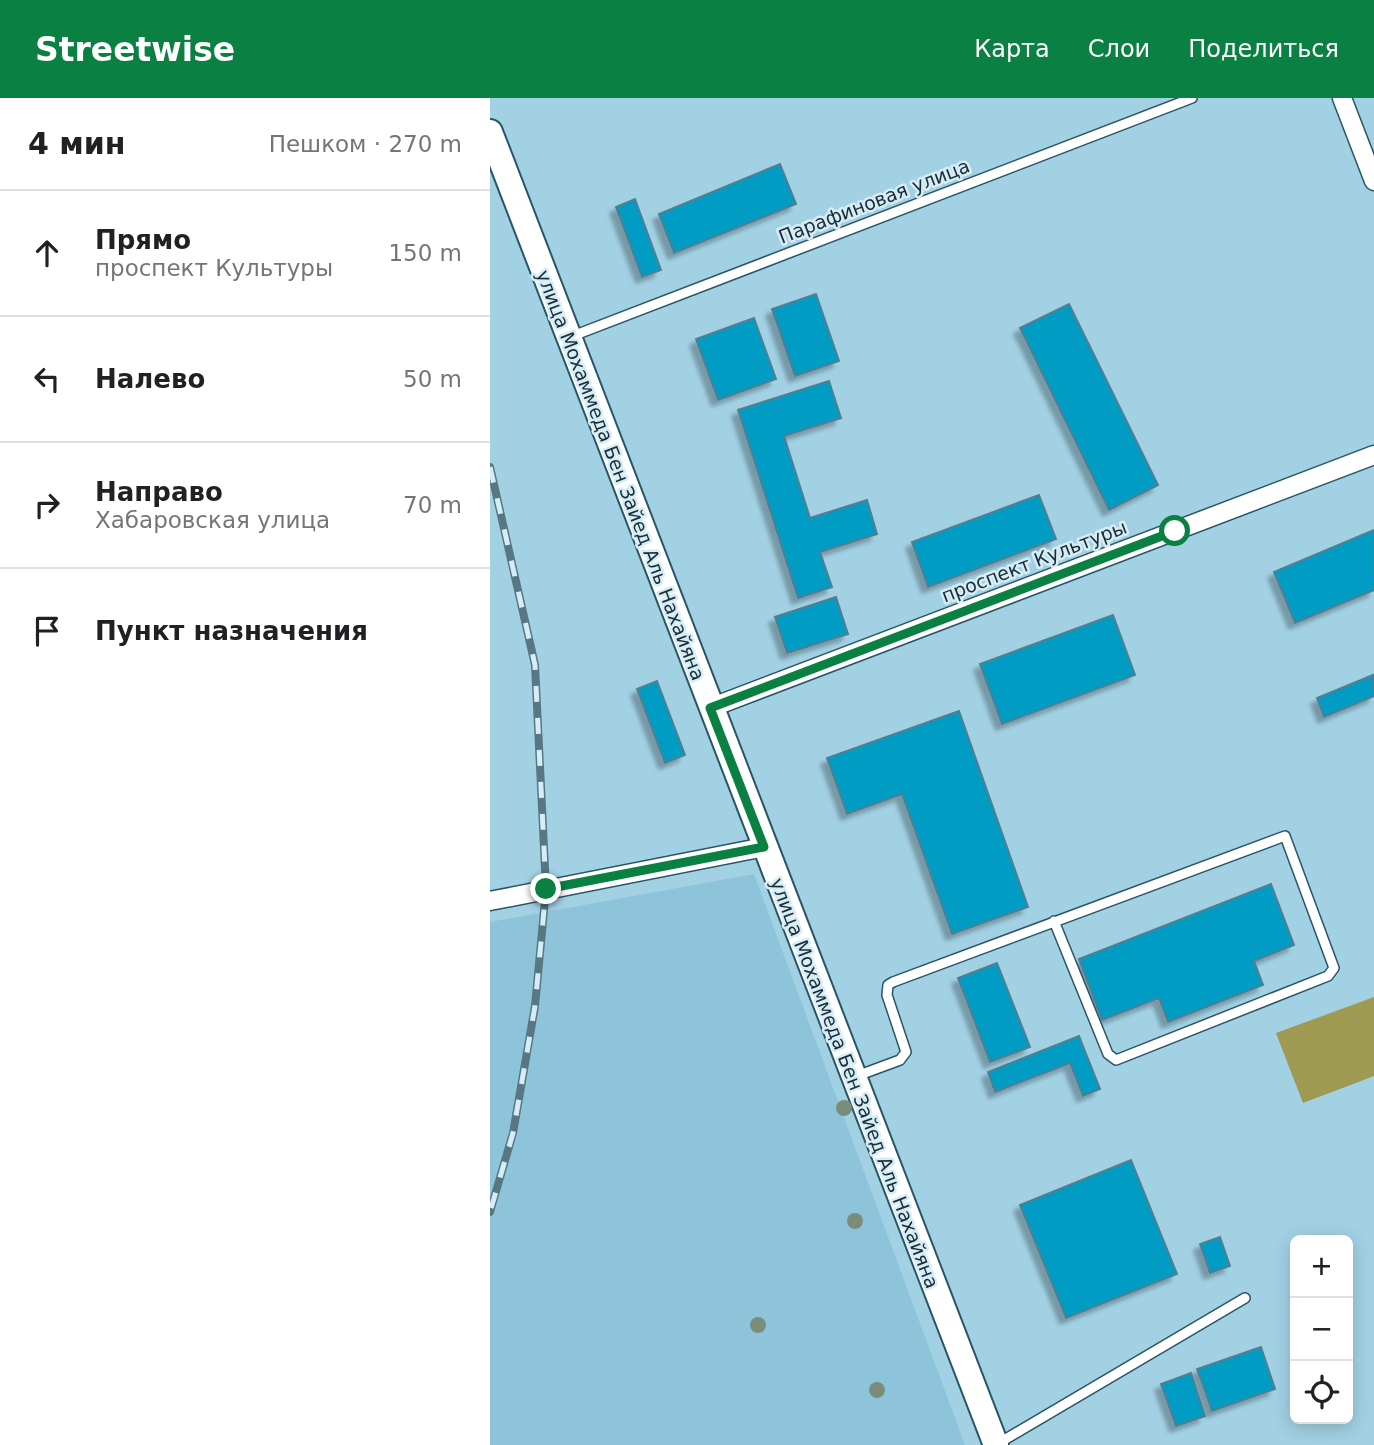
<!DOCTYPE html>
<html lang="ru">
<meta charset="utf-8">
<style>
body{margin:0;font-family:"DejaVu Sans",sans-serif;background:#f2f2f2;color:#202124}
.controls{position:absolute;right:21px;bottom:21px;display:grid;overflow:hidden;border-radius:10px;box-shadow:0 4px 18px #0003}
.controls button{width:63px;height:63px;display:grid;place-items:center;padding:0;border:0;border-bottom:2px solid #e0e0e0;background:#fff;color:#202124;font:35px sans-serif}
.stop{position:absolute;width:21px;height:21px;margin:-16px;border:5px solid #0b8043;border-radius:50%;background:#fff}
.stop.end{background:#0b8043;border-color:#fff;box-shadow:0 2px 7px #0008}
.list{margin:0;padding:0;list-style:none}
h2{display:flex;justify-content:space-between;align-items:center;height:91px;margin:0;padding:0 28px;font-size:30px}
h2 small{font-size:23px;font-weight:400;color:#757577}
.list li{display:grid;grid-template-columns:46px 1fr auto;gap:21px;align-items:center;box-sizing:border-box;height:126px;padding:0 28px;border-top:2px solid #e0e0e0}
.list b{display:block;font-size:26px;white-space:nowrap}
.list p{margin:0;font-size:23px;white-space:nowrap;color:#757577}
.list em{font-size:23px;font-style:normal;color:#757577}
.icon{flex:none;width:38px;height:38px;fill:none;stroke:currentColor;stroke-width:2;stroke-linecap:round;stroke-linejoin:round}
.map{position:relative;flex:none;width:884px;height:1347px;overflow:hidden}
header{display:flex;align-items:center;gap:42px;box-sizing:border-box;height:98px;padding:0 35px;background:#0b8043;color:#fff}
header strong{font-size:33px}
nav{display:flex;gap:38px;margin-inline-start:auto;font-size:24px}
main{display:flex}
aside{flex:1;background:#fff}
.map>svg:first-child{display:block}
.built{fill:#8dc4da}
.green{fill:#9f9a51}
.building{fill:#059cc4;stroke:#527e90;stroke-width:2;filter:url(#shadow)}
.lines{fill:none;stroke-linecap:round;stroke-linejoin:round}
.service-casing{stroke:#295666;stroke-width:12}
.minor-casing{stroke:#295666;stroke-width:21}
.secondary-casing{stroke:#295666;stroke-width:28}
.service{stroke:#fff;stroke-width:9}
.minor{stroke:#fff;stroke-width:18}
.secondary{stroke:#fff;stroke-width:24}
.rail-casing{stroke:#577783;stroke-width:8}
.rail{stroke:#d6edf7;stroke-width:5;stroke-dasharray:16;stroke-linecap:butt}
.tree{fill:#7a8d79}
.route{stroke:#0b8043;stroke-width:9}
.labels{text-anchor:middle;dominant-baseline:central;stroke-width:5;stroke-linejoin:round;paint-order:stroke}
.street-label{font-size:19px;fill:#1a2d34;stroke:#d6edf7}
</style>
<header>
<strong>Streetwise</strong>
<nav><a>Карта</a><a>Слои</a><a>Поделиться</a></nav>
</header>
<main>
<aside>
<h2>4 мин<small>Пешком · 270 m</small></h2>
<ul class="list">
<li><svg class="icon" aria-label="ahead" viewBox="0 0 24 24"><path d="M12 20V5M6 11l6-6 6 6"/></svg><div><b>Прямо</b><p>проспект Культуры</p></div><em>150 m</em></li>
<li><svg class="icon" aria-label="left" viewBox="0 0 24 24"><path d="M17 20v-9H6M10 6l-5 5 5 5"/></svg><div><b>Налево</b></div><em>50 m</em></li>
<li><svg class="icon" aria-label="right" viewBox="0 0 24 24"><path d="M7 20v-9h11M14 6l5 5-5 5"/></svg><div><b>Направо</b><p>Хабаровская улица</p></div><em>70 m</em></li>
<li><svg class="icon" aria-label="arrive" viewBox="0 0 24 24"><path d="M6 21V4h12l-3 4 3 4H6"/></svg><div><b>Пункт назначения</b></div></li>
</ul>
</aside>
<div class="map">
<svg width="884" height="1347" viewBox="0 0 884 1347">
<defs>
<filter id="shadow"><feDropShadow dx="-6" dy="6" stdDeviation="2" flood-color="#0004"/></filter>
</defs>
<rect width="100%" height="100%" fill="#a2d1e4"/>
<polygon class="built" points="264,776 475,1347 0,1347 0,824"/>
<polygon class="green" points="884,899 884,978 813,1005 786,935"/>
<g class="building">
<polygon points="290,66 306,106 184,155 169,116"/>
<polygon points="145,101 171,172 152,179 126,109"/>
<polygon points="326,196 349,263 305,278 282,211"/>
<polygon points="579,206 668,387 619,412 530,230"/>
<polygon points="264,220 286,281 228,302 206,241"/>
<polygon points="339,283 351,320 294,338 320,420 377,402 387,436 330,454 342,489 308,500 248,312"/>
<polygon points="549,397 566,441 438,489 422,444"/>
<polygon points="884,432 884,492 805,525 784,474"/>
<polygon points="346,499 358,536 297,555 285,519"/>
<polygon points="623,517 645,577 512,626 490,566"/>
<polygon points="883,577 884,598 834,619 827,600"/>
<polygon points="167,583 195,657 175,665 147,591"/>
<polygon points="469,613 538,809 462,836 412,696 357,716 337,660"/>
<polygon points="781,786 804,847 764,863 773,887 678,924 669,900 612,922 589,861"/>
<polygon points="507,865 540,949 500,964 468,880"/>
<polygon points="589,938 610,991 593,998 580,965 505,994 498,974"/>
<polygon points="641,1062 687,1176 576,1220 530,1107"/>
<polygon points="730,1139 740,1168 720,1175 710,1146"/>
<polygon points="771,1249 785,1291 722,1313 707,1271"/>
<polygon points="701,1275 715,1318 686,1328 671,1286"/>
</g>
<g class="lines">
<defs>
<g id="service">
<polyline points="80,239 702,0"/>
<polyline points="364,979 410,962 416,954 397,897 398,887 403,884 795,738 844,870 838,878 626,962 618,956 564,823"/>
<polyline points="509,1345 755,1200"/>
</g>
<g id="minor">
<polyline points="852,0 884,83"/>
<polyline points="220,610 884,357"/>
<polyline points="0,803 274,749"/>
</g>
<polyline id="secondary" points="0,34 506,1347"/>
</defs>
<use href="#service" class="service-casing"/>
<use href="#minor" class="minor-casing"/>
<use href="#secondary" class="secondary-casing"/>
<use href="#service" class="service"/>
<use href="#minor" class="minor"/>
<use href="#secondary" class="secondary"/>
<defs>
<polyline id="rail" points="0,369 45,567 56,791 45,908 23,1035 0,1114"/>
</defs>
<use href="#rail" class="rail-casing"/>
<use href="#rail" class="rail"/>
</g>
<g class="tree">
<circle cx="354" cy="1010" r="8"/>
<circle cx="365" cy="1123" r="8"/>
<circle cx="268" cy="1227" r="8"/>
<circle cx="387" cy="1292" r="8"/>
</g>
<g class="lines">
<polyline class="route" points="56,791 274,749 220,610 685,433"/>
</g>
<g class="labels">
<g class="street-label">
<text transform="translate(384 103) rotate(-21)">Парафиновая улица</text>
<text transform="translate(131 377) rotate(69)">улица Мохаммеда Бен Зайед Аль Нахайяна</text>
<text transform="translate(544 463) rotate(-21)">проспект Культуры</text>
<text transform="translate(365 985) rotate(69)">улица Мохаммеда Бен Зайед Аль Нахайяна</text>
</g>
</g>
</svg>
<div class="controls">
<button>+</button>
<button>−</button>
<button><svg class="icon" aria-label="locate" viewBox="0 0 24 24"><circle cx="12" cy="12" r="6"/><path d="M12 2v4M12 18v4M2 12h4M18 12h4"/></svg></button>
</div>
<div class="stop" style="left:685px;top:433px"></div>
<div class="stop end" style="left:56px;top:791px"></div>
</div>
</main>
